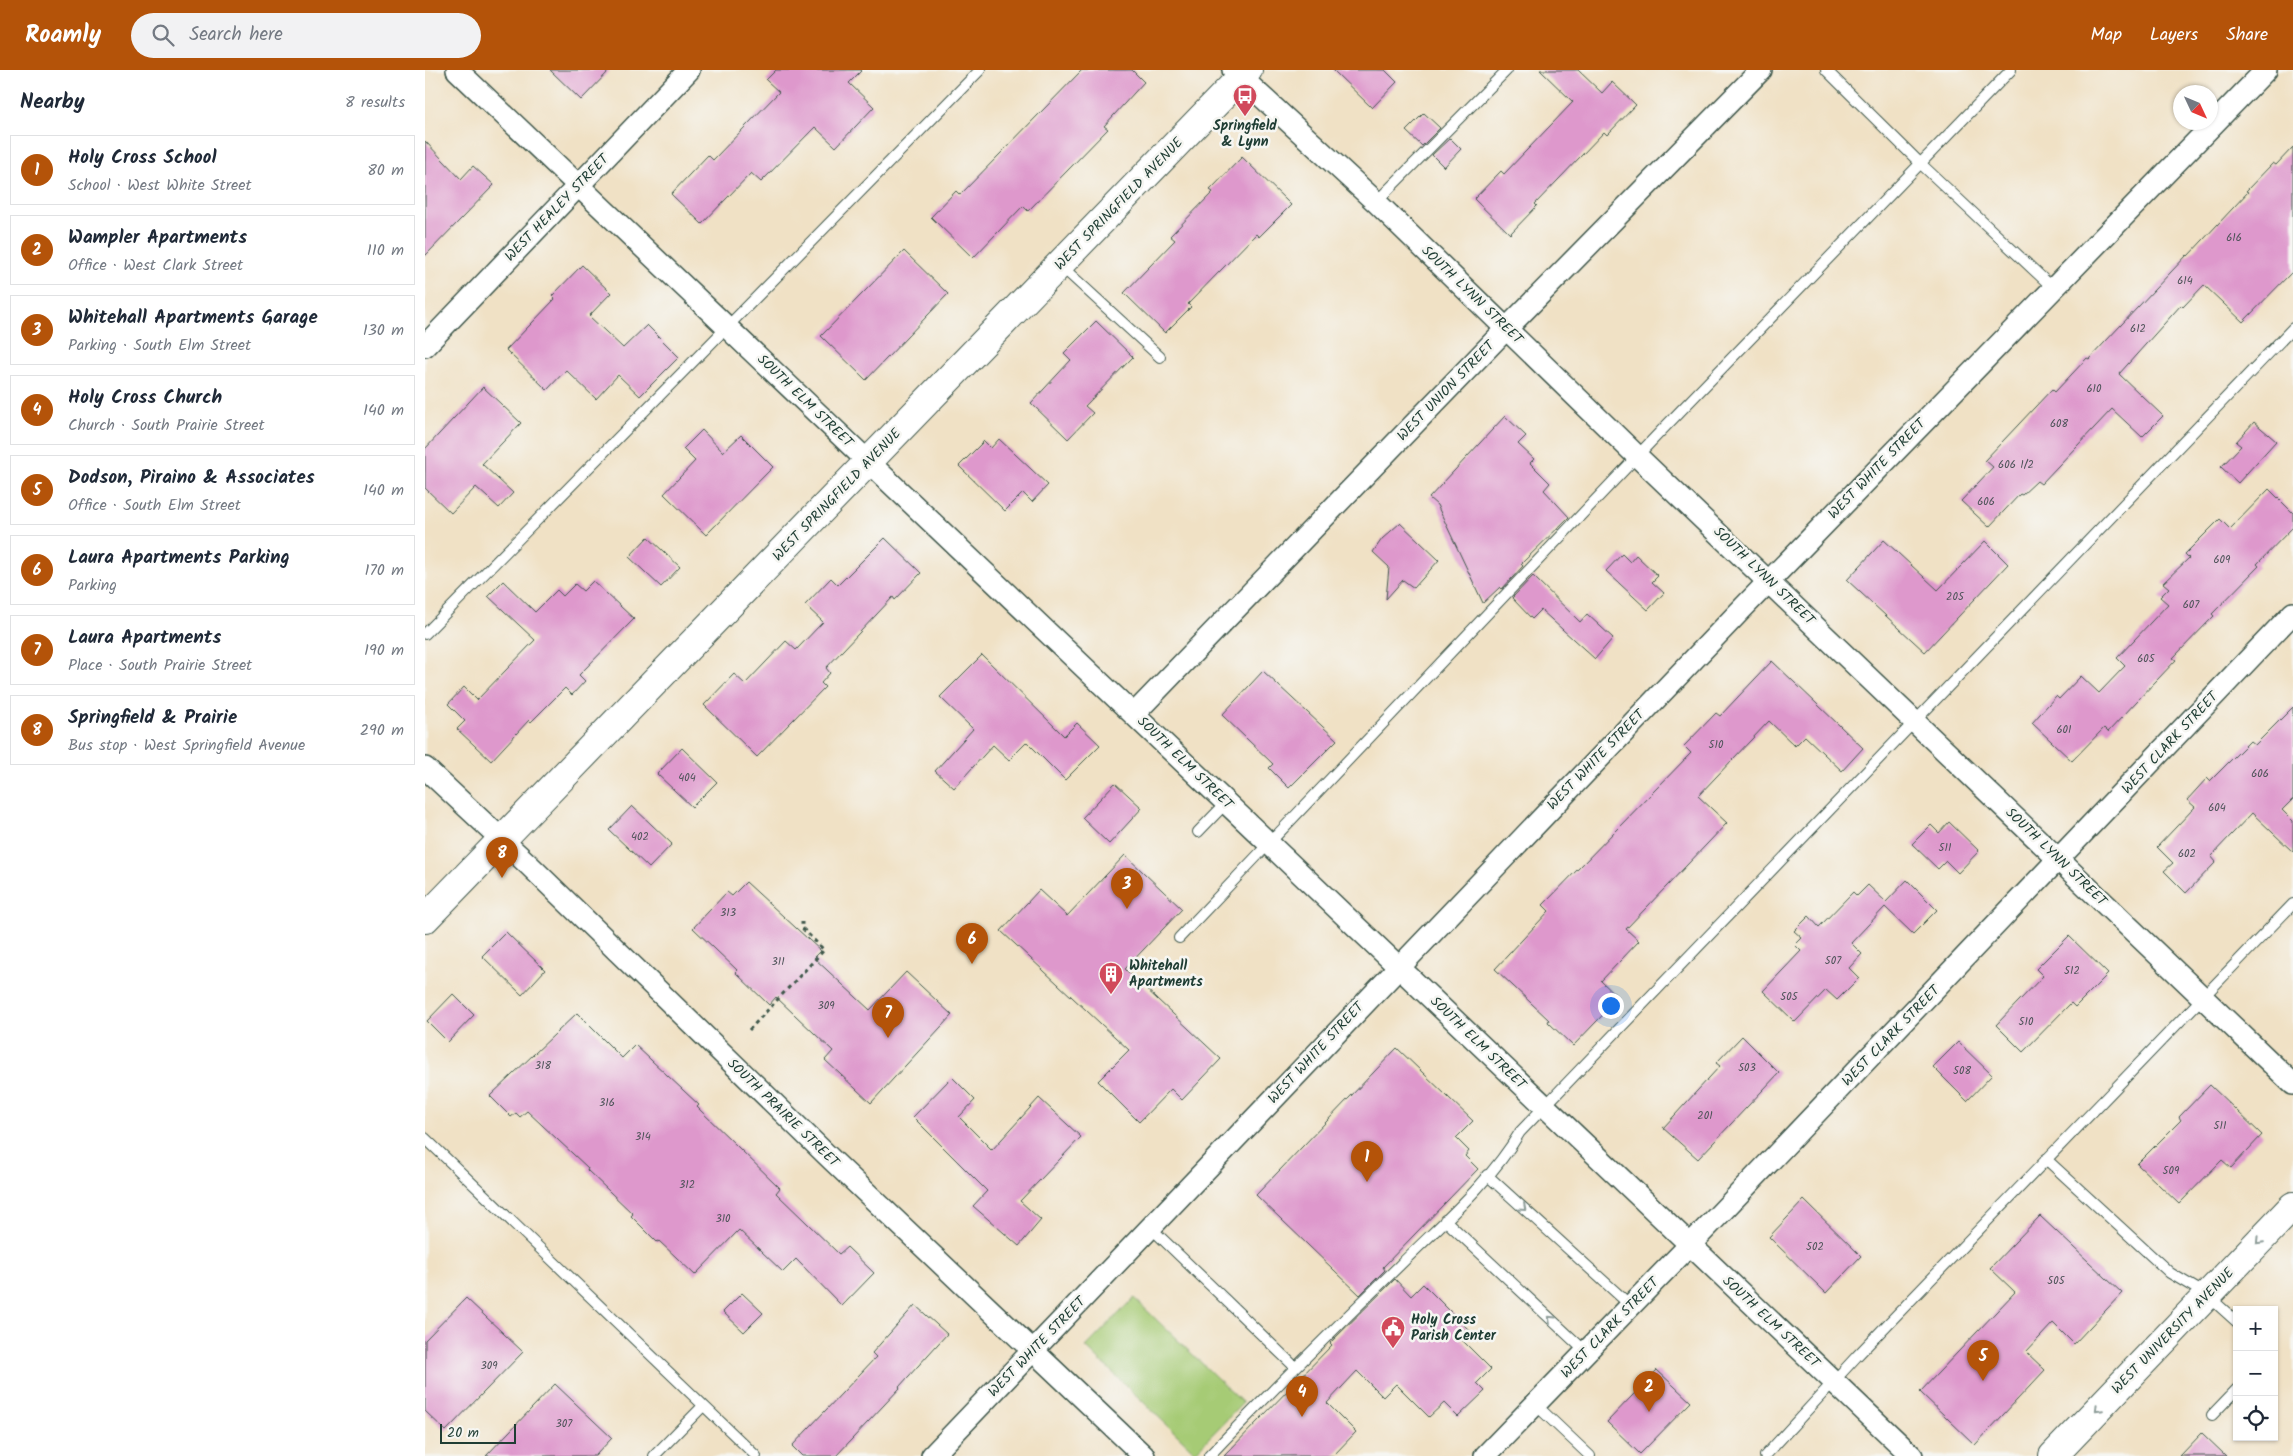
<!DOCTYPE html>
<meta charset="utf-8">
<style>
body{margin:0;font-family:Kalam,sans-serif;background:#f2f2f3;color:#1f2937}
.controls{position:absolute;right:15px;bottom:15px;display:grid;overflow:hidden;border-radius:0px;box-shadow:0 1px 4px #0004}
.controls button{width:45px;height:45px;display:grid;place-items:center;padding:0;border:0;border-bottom:1px solid #e0e1e3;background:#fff;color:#1f2937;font:25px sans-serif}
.compass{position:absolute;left:1748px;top:15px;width:45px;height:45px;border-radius:50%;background:#fff;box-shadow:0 1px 4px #0004;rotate:134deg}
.scale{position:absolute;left:15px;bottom:12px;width:76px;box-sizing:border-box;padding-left:5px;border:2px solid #1f3d34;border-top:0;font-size:14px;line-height:18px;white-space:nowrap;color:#1f3d34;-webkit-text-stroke:4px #f6f6f2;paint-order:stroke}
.you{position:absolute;left:1185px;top:935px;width:18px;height:18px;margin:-12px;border:4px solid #fff;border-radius:50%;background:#1a73e8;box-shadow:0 0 0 8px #1a73e833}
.badge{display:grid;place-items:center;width:32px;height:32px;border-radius:50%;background:#b45309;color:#fff;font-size:16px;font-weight:700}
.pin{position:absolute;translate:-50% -41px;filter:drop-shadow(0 1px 2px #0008)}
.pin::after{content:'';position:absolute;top:26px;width:18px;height:15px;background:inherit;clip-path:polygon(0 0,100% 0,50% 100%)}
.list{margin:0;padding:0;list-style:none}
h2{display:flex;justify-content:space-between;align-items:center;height:65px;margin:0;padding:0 20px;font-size:21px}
h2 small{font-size:16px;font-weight:400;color:#747a83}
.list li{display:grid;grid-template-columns:32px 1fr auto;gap:15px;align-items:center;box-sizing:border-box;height:70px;margin:0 10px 10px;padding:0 10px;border:1px solid #e0e1e3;border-radius:0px}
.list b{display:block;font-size:19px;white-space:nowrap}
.list p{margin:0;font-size:16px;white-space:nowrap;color:#747a83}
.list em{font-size:16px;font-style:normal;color:#747a83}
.icon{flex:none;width:28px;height:28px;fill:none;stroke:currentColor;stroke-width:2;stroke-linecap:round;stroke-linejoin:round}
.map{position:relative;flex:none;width:1868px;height:1386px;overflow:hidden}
header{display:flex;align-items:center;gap:30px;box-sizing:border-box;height:70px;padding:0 25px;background:#b45309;color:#fff}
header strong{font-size:24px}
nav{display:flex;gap:28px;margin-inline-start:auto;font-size:18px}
.search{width:350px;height:45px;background:#f2f2f3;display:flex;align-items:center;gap:12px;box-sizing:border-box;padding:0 18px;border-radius:28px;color:#747a83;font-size:19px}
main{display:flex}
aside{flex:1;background:#fff}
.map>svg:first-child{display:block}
.green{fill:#a6cb75;stroke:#628454}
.building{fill:#de98cc}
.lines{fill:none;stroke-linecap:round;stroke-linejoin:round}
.lane-casing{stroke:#3e564a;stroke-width:12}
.street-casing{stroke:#3e564a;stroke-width:24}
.secondary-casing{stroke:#3e564a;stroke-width:30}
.primary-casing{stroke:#3e564a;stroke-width:30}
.path{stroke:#3e564a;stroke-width:3;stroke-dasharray:4 4;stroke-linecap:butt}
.lane{stroke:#fff;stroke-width:10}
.street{stroke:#fff;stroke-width:21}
.secondary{stroke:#fff;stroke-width:28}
.primary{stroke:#fff;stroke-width:28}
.oneway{stroke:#8f9e9a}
.labels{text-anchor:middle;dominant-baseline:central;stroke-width:5;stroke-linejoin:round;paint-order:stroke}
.number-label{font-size:11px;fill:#4f545a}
.poi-label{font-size:14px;font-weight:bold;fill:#1f3d34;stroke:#f6f6f2;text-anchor:start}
.street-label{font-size:14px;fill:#1f3d34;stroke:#f6f6f2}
</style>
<header>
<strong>Roamly</strong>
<div class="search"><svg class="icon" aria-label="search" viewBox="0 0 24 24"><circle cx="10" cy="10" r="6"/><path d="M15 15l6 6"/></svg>Search here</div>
<nav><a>Map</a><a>Layers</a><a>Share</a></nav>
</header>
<main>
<aside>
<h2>Nearby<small>8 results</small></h2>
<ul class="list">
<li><span class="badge">1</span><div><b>Holy Cross School</b><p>School · West White Street</p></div><em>80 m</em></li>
<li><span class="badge">2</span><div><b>Wampler Apartments</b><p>Office · West Clark Street</p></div><em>110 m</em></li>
<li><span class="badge">3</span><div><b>Whitehall Apartments Garage</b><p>Parking · South Elm Street</p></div><em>130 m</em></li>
<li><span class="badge">4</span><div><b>Holy Cross Church</b><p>Church · South Prairie Street</p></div><em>140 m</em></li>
<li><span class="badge">5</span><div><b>Dodson, Piraino &amp; Associates</b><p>Office · South Elm Street</p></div><em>140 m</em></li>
<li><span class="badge">6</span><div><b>Laura Apartments Parking</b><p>Parking</p></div><em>170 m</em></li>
<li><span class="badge">7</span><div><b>Laura Apartments</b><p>Place · South Prairie Street</p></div><em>190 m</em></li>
<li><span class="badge">8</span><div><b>Springfield &amp; Prairie</b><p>Bus stop · West Springfield Avenue</p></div><em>290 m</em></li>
</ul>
</aside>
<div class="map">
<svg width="1868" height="1386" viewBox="0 0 1868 1386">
<rect width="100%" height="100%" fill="#f6f6f2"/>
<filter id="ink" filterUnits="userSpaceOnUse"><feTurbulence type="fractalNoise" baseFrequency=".02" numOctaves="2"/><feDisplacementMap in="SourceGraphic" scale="10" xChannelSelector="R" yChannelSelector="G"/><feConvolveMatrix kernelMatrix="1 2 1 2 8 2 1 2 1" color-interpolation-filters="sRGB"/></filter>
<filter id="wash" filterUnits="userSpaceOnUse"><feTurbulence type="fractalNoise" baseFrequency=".0096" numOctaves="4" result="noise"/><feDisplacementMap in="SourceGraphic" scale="20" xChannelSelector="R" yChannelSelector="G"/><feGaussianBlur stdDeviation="1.12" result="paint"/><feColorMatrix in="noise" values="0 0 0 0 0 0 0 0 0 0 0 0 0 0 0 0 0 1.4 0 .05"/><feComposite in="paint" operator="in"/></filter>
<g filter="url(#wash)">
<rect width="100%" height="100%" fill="#f0e1c5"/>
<polygon class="green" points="709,1228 818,1333 770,1382 661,1277"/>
<g id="blocks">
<g class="building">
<polygon points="125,0 185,0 156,30"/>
<polygon points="351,0 437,0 424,13 449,37 411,77 390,57 336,112 326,103 277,154 246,124 283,85 288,90 354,22 341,10"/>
<polygon points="657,0 707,0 719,12 679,56 683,59 603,141 598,136 548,188 506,147 531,121 535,125"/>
<polygon points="908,0 960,0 972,12 947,38"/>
<polygon points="1115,0 1153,0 1177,23 1187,12 1211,35 1182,65 1179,62 1110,134 1112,136 1085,164 1049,129 1076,101 1079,104 1148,32"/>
<polygon points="999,43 1015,58 997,76 981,61"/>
<polygon points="1025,68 1036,79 1019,97 1007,85"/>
<polygon points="0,71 36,109 48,96 69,115 0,186"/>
<polygon points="1868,77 1868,201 1818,252 1779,215 1758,237 1756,235 1694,304 1738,346 1717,367 1687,339 1616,414 1612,411 1597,425 1595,424 1564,457 1536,431 1568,397 1560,390 1627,319 1630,322 1662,288 1664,289 1762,185 1763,186 1823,122 1821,121 1848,93 1851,95"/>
<polygon points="817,87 866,135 834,167 831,164 763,234 766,237 740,263 699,223 750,170 745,166 788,122 785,120"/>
<polygon points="479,181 523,224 441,310 396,266"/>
<polygon points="157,195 186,223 164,246 198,278 222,255 254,287 215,326 193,305 171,329 141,300 122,320 81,280 130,229 127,226"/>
<polygon points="671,251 708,287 660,336 668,343 643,369 606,333 646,290 639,283"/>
<polygon points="58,317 96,353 57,394 88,423 74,438 51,417 26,443 0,418 0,379"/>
<polygon points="1080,346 1101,366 1093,374 1109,389 1105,393 1125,413 1119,420 1144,447 1096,494 1098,496 1077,519 1075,517 1058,533 1012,435 1004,428"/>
<polygon points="1829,352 1851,371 1813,413 1796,397 1816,376 1811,372"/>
<polygon points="277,360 298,382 316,365 348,397 281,465 239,424 270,391 258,379"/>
<polygon points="574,369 623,415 607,432 598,423 580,441 534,396 559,371 566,378"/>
<polygon points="1844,419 1868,443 1868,457 1832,494 1834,496 1787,544 1789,546 1748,588 1751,590 1712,631 1683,662 1679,658 1647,691 1607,653 1631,626 1634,629 1656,606 1674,623 1700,596 1692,588 1743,534 1735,527 1744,518 1738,513 1764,488 1760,484 1795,449 1805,459"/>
<polygon points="975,453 1014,490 989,518 978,510 961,529 964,497 948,482 957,469"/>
<polygon points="223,467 255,497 236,517 204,487"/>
<polygon points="460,468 496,503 470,530 468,527 401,598 405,603 396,613 400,617 332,687 279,635 309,604 320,614 361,571 371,580 398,552 380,535 406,508 413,515"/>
<polygon points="1459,470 1513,520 1560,471 1583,494 1500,582 1422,510"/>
<polygon points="1197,484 1205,492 1211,485 1233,506 1227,512 1239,523 1223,540 1181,501"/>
<polygon points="1108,506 1155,552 1162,544 1188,568 1170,589 1116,540 1107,549 1087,528"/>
<polygon points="78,511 110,542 132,520 138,526 150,514 158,521 168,511 209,549 154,605 160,611 147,625 140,618 106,652 104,650 66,691 32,659 40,651 23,634 39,617 52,630 110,570 63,526"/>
<polygon points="557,585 639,666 652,653 675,675 640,710 602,672 584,690 568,675 529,718 510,701 548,659 515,627"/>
<polygon points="1347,591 1438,678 1417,701 1380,666 1370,676 1344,651 1273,726 1302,753 1201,859 1214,871 1176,911 1194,928 1148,976 1123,952 1124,950 1070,899 1124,841 1118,835 1266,683 1259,676 1291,643 1295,646"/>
<polygon points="838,601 912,670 864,718 844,698 848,694 797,645"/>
<polygon points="1868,637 1868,729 1857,740 1868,751 1868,782 1827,743 1786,786 1791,792 1761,823 1739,801 1748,793 1732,777 1770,737 1762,730 1782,708 1785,711 1825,671 1830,675"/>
<polygon points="257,678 292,712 267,737 232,704"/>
<polygon points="690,713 717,738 684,774 657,748"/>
<polygon points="207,736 247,774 224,798 184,760"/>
<polygon points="1524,752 1554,781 1533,803 1521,791 1513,799 1487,774 1506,755 1514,763"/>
<polygon points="700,785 757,839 700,899 796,989 757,1030 746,1019 714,1052 673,1011 704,980 576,861 614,820 642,846"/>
<polygon points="1482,810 1512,840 1488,864 1460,837 1426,873 1437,884 1424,898 1434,908 1412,930 1401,920 1370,952 1338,921 1376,881 1370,875 1377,868 1369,861 1384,846 1394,857 1428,822 1432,826 1443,815 1461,832"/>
<polygon points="321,812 396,881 389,888 445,940 481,902 527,945 446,1033 400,990 408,981 351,927 344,935 310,902 312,900 268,858 302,822 307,826"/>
<polygon points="81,862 120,900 97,925 57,886"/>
<polygon points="1644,866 1683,904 1650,937 1646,933 1598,982 1571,955 1618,906 1611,899"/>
<polygon points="28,924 49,945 23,972 2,951"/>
<polygon points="152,943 197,988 210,975 274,1035 272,1037 355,1118 351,1123 414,1184 422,1177 449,1203 417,1236 371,1189 358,1202 314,1160 270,1205 234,1171 232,1172 206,1146 208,1144 162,1100 163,1098 102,1041 95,1047 91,1043 86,1047 65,1026"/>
<polygon points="1317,966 1354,1003 1273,1089 1238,1058 1295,996 1291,993"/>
<polygon points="1533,972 1567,1005 1542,1031 1508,997"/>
<polygon points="972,978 1048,1051 1031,1068 1044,1081 1040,1086 1053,1099 958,1197 960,1200 935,1225 831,1125"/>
<polygon points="527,1007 550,1030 534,1047 567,1080 614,1028 656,1067 595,1131 616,1150 594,1176 548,1136 562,1121 488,1047"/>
<polygon points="1785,1015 1837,1065 1806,1098 1797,1090 1754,1134 1712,1094 1756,1050 1754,1047"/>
<polygon points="1379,1130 1436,1186 1401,1223 1344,1167"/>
<polygon points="1615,1146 1697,1223 1649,1274 1628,1253 1601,1282 1620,1300 1550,1375 1495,1322 1590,1222 1565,1198"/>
<polygon points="970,1209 986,1226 998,1214 1045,1261 1036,1269 1066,1299 1052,1313 1060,1321 1033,1347 1019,1333 1004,1347 971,1314 958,1327 932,1301 902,1333 931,1362 908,1386 799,1386 907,1275 905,1273"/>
<polygon points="317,1223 338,1243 319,1262 298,1242"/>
<polygon points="41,1228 98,1282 21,1361 0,1341 0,1270"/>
<polygon points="490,1235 522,1264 474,1317 475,1318 411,1386 377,1386 367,1376 451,1287 447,1283"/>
<polygon points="1232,1300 1266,1332 1215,1384 1182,1352"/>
<polygon points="130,1314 187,1368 170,1386 61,1386"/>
<polygon points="1777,1363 1801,1386 1755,1386"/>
</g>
</g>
</g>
<g filter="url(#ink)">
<use href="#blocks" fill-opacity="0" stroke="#3e564a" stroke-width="1"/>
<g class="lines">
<defs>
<g id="lane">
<polyline points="1401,0 1495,93 1628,218"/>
<polyline points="951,132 1082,0"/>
<polyline points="636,196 735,287"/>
<polyline points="0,564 555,0"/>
<polyline points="773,762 801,733"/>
<polyline points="754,868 1237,360 1586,0"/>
<polyline points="0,1068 331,1386"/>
<polyline points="1621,1089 1745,1203 1782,1225 1812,1252"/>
<polyline points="1062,1105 1206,1236"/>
<polyline points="1020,1150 1161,1282"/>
<polyline points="726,1158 870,1297"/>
<polyline points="1111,1335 1165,1386"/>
<polyline points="1787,1345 1812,1319"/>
<polyline points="229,1386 278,1336"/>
<path d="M784,1386C846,1321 910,1258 974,1196C1016,1154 1065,1113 1095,1062L1868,258"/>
<polyline points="1340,1386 1432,1286 1868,834"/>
</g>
<g id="street">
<polyline points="32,0 1487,1386"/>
<polyline points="808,0 951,132 1212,386 1868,1014"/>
<polyline points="0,276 264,0"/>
<polyline points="709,644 1081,259 1336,0"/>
<polyline points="0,698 104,795 407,1090 719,1386"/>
<polyline points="507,1386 1314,542 1841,0"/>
<polyline points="1060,1386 1289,1150 1868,543"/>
</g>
<polyline id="secondary" points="0,849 823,0"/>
<polyline id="primary" points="1628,1386 1868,1136"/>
</defs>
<use href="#lane" class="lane-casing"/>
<use href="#street" class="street-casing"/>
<use href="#secondary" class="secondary-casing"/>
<use href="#primary" class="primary-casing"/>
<polyline class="path" points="324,960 399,880 377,858 377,852"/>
<use href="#lane" class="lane"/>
<use href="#street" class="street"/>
<use href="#secondary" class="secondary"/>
<use href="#primary" class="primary"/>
</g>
<defs><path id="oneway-chevron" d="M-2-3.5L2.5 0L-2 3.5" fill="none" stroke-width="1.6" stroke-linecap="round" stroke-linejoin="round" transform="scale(1.25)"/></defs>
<g class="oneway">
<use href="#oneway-chevron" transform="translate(1098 1138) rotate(42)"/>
<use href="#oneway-chevron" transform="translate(1834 1171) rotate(134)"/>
<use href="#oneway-chevron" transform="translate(1126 1249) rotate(-137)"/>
<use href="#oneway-chevron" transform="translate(1673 1339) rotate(134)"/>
</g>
</g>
<defs>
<symbol id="bus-pin" viewBox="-11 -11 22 30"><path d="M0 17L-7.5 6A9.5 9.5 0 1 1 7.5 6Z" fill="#d1495b" stroke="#f6f6f2"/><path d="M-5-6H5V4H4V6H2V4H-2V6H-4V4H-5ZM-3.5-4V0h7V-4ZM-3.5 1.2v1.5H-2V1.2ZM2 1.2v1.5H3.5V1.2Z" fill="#fff"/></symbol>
<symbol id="building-pin" viewBox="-11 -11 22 30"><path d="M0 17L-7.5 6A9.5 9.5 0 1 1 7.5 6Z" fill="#d1495b" stroke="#f6f6f2"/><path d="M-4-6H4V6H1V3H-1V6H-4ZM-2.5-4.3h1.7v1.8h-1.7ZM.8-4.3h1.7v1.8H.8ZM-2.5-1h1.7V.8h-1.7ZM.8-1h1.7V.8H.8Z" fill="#fff"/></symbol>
<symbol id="civic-pin" viewBox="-11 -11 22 30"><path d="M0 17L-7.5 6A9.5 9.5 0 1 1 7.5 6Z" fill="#d1495b" stroke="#f6f6f2"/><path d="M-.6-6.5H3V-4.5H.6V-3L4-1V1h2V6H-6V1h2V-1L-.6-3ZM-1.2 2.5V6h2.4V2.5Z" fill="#fff"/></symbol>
</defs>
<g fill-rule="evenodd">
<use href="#bus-pin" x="806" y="12" width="28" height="38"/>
<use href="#building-pin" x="672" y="890" width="28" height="38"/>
<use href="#civic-pin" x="954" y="1244" width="28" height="38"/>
</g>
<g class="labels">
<g class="number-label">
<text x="1809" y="168">616</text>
<text x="1760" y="211">614</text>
<text x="1713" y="259">612</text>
<text x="1669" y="319">610</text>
<text x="1634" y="354">608</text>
<text x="1591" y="395">606 1/2</text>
<text x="1561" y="432">606</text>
<text x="1797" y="490">609</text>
<text x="1530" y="527">205</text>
<text x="1766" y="535">607</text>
<text x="1721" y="589">605</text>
<text x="1639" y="660">601</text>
<text x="1291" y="675">510</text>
<text x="1835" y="704">606</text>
<text x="262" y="708">404</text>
<text x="1792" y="738">604</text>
<text x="215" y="767">402</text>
<text x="1520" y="778">511</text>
<text x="1762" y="784">602</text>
<text x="303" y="843">313</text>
<text x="1408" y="891">507</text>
<text x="353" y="892">311</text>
<text x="1647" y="901">512</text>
<text x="1364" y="927">505</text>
<text x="401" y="936">309</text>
<text x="1601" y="952">510</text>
<text x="118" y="996">318</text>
<text x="1322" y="998">503</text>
<text x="1537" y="1001">508</text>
<text x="182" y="1033">316</text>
<text x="1280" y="1046">201</text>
<text x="1795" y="1056">511</text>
<text x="218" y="1067">314</text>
<text x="1746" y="1101">509</text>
<text x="262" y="1115">312</text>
<text x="298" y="1149">310</text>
<text x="1390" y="1177">502</text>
<text x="1631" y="1211">505</text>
<text x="64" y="1296">309</text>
<text x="139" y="1354">307</text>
</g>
<g class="poi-label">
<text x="820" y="56" text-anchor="middle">Springfield<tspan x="820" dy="16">&amp; Lynn</tspan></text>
<text x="704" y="896">Whitehall<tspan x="704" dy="16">Apartments</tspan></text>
<text x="986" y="1250">Holy Cross<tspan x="986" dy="16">Parish Center</tspan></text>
</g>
<g class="street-label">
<text transform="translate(694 134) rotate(-46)">WEST SPRINGFIELD AVENUE</text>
<text transform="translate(132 138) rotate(-46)">WEST HEALEY STREET</text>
<text transform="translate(1047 225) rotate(44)">SOUTH LYNN STREET</text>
<text transform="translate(1021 321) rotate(-46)">WEST UNION STREET</text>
<text transform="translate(380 331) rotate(44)">SOUTH ELM STREET</text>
<text transform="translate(1452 399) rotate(-46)">WEST WHITE STREET</text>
<text transform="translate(412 425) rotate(-46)">WEST SPRINGFIELD AVENUE</text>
<text transform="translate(1339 506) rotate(44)">SOUTH LYNN STREET</text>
<text transform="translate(1745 673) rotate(-47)">WEST CLARK STREET</text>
<text transform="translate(1171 690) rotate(-46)">WEST WHITE STREET</text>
<text transform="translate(760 693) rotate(44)">SOUTH ELM STREET</text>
<text transform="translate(1631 787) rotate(44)">SOUTH LYNN STREET</text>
<text transform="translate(1466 966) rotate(-46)">WEST CLARK STREET</text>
<text transform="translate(1053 973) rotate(44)">SOUTH ELM STREET</text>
<text transform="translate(891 983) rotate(-47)">WEST WHITE STREET</text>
<text transform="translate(358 1043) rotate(44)">SOUTH PRAIRIE STREET</text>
<text transform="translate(1346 1252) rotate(43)">SOUTH ELM STREET</text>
<text transform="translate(1185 1258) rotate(-46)">WEST CLARK STREET</text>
<text transform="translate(1748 1261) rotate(-46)">WEST UNIVERSITY AVENUE</text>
<text transform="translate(612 1277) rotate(-46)">WEST WHITE STREET</text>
</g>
</g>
</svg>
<div class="controls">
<button>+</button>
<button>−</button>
<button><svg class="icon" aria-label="locate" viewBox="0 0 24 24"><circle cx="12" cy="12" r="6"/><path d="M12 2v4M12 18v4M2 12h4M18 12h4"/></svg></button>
</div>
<svg class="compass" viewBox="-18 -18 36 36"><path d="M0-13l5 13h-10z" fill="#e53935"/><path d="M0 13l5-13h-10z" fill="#747a83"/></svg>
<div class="scale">20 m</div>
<div class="you"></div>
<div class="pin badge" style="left:942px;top:1112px">1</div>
<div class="pin badge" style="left:1224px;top:1342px">2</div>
<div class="pin badge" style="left:702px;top:839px">3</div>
<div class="pin badge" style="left:877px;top:1347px">4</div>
<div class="pin badge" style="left:1558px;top:1311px">5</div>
<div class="pin badge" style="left:547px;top:894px">6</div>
<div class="pin badge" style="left:463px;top:968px">7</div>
<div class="pin badge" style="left:77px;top:808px">8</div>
</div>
</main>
